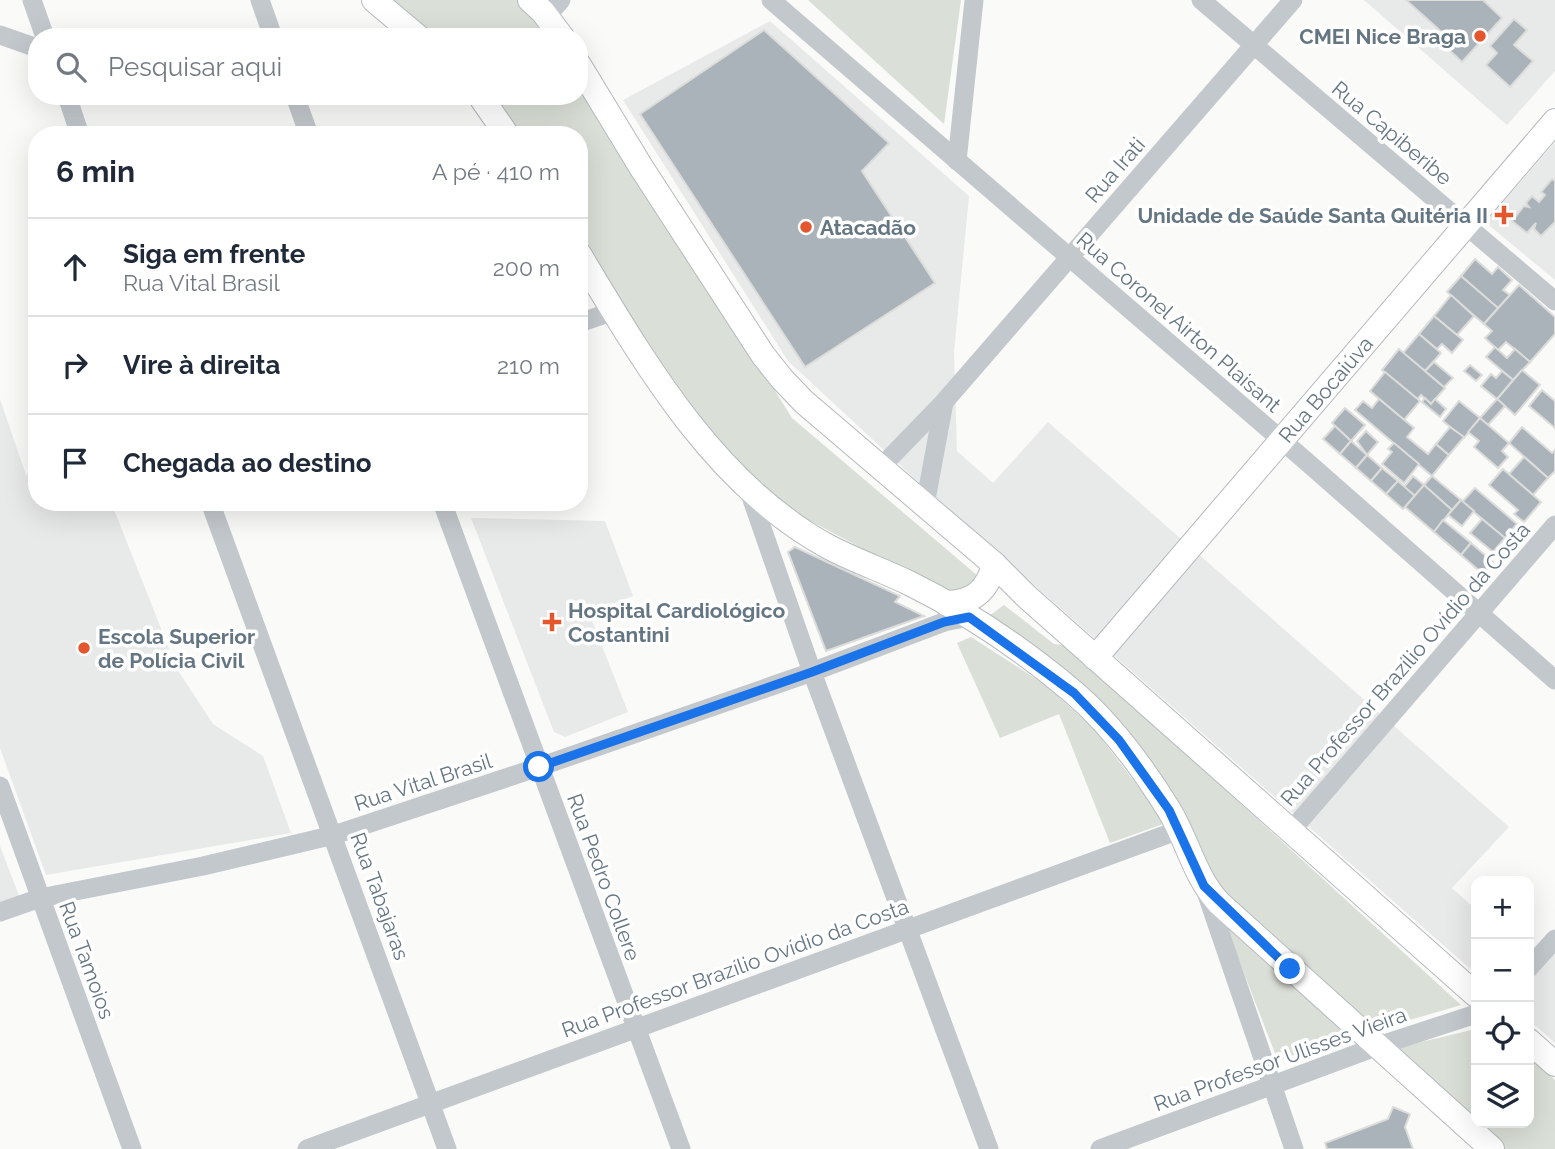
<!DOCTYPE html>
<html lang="pt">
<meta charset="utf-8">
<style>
body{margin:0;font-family:Raleway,sans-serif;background:#f6f6f7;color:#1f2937}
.controls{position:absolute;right:21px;bottom:21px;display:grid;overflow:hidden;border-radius:14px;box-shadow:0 7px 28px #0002}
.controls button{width:63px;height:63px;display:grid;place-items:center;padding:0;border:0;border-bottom:2px solid #e0e1e3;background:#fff;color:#1f2937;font:35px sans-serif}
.stop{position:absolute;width:21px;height:21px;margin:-16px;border:5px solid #1a73e8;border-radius:50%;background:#fff}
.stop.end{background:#1a73e8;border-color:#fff;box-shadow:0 2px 7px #0008}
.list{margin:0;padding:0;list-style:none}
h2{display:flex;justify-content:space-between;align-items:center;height:91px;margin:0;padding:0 28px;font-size:30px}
h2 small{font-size:23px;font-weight:400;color:#747a83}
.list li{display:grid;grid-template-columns:46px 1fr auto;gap:21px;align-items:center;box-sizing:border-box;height:98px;padding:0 28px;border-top:2px solid #e0e1e3}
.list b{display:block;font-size:26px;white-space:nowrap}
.list p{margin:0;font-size:23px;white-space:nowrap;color:#747a83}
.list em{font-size:23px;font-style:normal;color:#747a83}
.icon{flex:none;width:38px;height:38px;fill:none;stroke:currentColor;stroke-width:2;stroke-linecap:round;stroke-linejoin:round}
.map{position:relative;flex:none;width:1555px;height:1149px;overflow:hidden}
.search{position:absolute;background:#fff;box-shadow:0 7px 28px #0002;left:28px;top:28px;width:560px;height:77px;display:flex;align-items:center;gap:18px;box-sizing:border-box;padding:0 24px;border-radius:28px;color:#747a83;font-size:26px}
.panel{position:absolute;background:#fff;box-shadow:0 7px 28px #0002;left:28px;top:126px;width:560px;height:385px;border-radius:28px}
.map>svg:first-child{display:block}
.built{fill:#e8e9e9}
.green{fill:#dadfd7}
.building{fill:#aab3b9;stroke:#dcdcda;stroke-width:2}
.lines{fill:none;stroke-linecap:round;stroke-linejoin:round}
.major-casing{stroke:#b5babe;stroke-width:26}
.minor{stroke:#c3c8cc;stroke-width:19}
.major{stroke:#fff;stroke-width:24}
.route{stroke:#1a73e8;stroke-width:9}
.poi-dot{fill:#e4572e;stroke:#fff;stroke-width:2.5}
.labels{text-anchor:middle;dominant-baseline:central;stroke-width:7;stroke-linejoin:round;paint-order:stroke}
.poi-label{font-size:21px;font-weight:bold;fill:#657683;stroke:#fff;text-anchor:start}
.street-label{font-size:21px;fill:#657683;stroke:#fff}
</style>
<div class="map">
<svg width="1555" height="1149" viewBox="0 0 1555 1149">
<rect width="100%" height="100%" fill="#fafaf8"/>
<g class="built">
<polygon points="1364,0 1555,0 1555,71 1507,125"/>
<polygon points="770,21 969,196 954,352 957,451 993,483 1048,422 1509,827 1452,888 1476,910 1476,974 943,505 788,361 623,100"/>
<polygon points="1555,142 1555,181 1552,179 1542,192 1545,195 1539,202 1532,196 1526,203 1529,207 1512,221 1527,233 1536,223 1534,229 1541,235 1555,222 1555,280 1485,222"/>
<polygon points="0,399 26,475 37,472 37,502 111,502 177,669 213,724 263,756 291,833 46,875 0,748"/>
<polygon points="471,518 605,521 633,596 589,613 628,712 565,737 554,732"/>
<polygon points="0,846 21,901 0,908"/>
<polygon points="1555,945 1555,1043 1529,1020 1529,958"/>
</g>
<g class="green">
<polygon points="385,0 518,0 552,37 426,37"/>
<polygon points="808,0 961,0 944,124"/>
<polygon points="579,77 792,418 985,582 956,599 781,505 718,442 612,296 579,243 579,135 513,135 490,96 579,96"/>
<polygon points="1004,605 1054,644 1068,646 1461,1005 1376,1030 1209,880 1175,808 986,618"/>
<polygon points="971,637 1047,686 1095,730 1166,823 1110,843 1059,714 1000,738 957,643"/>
<polygon points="1223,919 1350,1034 1278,1061"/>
<polygon points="1476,1029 1476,1123 1529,1123 1529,1057 1555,1080 1555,1149 1498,1149 1387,1050"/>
</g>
<g class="building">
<polygon points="1406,0 1483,0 1502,18 1462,62 1449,50 1455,44"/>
<polygon points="1514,19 1527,30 1514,45 1533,61 1510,87 1486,65 1497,53 1490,46"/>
<polygon points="764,30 889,143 862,171 935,283 805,367 640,114"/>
<polygon points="1552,179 1555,181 1555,222 1541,236 1534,229 1536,223 1527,233 1512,221 1524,206 1529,207 1526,203 1532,196 1539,202 1545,195 1541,192"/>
<polygon points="1475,259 1492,274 1498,267 1512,280 1503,290 1510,295 1498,308 1461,276"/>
<polygon points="1461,276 1498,308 1484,324 1447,292"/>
<polygon points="1519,285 1555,317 1555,334 1530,362 1506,342 1498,350 1485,338 1492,331 1484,324"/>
<polygon points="1451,295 1474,316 1457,335 1434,316"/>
<polygon points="1434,316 1463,340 1452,353 1442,344 1437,349 1419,334"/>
<polygon points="1419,334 1441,353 1425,371 1403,353"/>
<polygon points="1495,347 1507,358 1515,349 1530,362 1513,380 1486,357"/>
<polygon points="1399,349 1445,388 1431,404 1421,395 1417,400 1382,370"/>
<polygon points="1434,362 1453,378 1444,387 1425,371"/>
<polygon points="1470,365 1482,375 1476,381 1464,371"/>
<polygon points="1522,370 1540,385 1515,415 1497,399"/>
<polygon points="1502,371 1513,380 1497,399 1481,386 1491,374 1496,378"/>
<polygon points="1385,372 1420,401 1404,420 1370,391"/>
<polygon points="1542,390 1555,401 1555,428 1529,406"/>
<polygon points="1425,398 1431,404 1435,399 1446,409 1440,417 1422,402"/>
<polygon points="1379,399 1414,428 1407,437 1428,454 1436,444 1449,455 1432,476 1355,410 1363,401 1372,408"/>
<polygon points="1497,399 1505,406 1488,425 1480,418"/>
<polygon points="1459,401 1480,418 1464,438 1443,421"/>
<polygon points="1345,408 1365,425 1351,441 1332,423"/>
<polygon points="1480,418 1509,443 1502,451 1508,457 1498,468 1474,447 1479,441 1468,432"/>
<polygon points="1335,426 1351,441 1340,454 1323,439"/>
<polygon points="1450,427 1464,437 1449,455 1436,444"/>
<polygon points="1522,427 1552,453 1555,450 1555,471 1548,478 1509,443"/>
<polygon points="1366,431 1378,442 1367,455 1357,441"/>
<polygon points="1351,441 1367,455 1356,468 1340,454"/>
<polygon points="1394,443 1419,464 1404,483 1382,464 1392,452 1388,449"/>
<polygon points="1367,455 1382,468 1371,481 1356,468"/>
<polygon points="1524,457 1548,478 1533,495 1509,474"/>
<polygon points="1382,468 1398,481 1386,494 1371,481"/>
<polygon points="1503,469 1541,502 1524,522 1514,514 1518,510 1489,485"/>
<polygon points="1413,476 1424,485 1415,496 1404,487"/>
<polygon points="1432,476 1461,500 1452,510 1424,485"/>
<polygon points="1398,481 1415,496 1403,509 1386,494"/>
<polygon points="1424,485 1452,510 1434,532 1405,507"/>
<polygon points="1475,488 1517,524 1505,538 1462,502"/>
<polygon points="1461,500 1474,511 1462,526 1448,515"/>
<polygon points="1482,519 1505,538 1493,552 1470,533"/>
<polygon points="1443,520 1471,543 1461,555 1434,532"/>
<polygon points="1471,543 1493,562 1483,574 1461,555"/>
<polygon points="795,547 900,596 895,602 924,616 826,651 788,552"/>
<polygon points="1393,1107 1410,1114 1405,1127 1413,1149 1327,1149 1325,1143 1388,1119"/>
</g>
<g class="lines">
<defs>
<g id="major">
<polyline points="374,0 418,37"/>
<polyline points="530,0 543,12 562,37"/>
<polyline points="579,65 641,167 763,355 782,379 804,402 994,564 1026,596 1476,995"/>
<polyline points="480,96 507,135"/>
<path d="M579,254C644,362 713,483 827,546C853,560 882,570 909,583C966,611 1023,650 1072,691C1110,723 1143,768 1169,810C1188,841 1194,876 1219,903L1492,1149"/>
<path d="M946,603C973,603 988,590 994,564"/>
<path id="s1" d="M1095,658L1555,121"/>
<polyline points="1529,1041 1555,1064"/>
</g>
</defs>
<use href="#major" class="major-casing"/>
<g class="minor">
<polyline points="32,0 45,37"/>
<polyline points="260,0 273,37"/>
<polyline points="771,0 1307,462 1555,680"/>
<polyline points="1201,0 1555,301"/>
<polyline points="547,16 561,0"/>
<polyline points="0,35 37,48"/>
<polyline points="67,96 80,135"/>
<polyline points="295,96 309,135"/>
<polyline points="957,161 974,0"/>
<polyline points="579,323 614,311"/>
<polyline points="881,467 944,402 1293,0"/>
<polyline points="748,488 812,672 989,1149"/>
<polyline points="210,502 447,1149"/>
<polyline points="442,502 681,1149"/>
<polyline points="925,505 944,402"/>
<polyline points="0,786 132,1149"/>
<polyline points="1290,832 1555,525"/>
<polyline points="1206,892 1294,1149"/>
<polyline points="0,912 40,898 203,866 334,835 539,767 812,672 944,622 969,617"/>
<polyline points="1529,968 1555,939"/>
<polyline points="307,1149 1179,830"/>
<polyline points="1100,1149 1378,1046 1476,1014"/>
</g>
<use href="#major" class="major"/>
</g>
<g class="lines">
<polyline class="route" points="539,767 812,672 944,622 969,617 1074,693 1119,740 1169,810 1204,886 1290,969"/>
</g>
<g class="poi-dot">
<circle cx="1480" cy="36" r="7"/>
<path d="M1500.5 204.5h7v7h7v7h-7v7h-7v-7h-7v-7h7z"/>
<circle cx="806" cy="227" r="7"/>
<path d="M548.5 611.5h7v7h7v7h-7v7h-7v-7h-7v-7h7z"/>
<circle cx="84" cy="648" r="7"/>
</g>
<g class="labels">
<g class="poi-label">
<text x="1466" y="36" text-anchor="end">CMEI Nice Braga</text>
<text x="1488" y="215" text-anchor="end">Unidade de Saúde Santa Quitéria II</text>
<text x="820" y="227">Atacadão</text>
<text x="568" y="610">Hospital Cardiológico<tspan x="568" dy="24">Costantini</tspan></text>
<text x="98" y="636">Escola Superior<tspan x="98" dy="24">de Polícia Civil</tspan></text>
</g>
<g class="street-label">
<text transform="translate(1392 133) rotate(40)">Rua Capiberibe</text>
<text transform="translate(1115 170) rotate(-49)">Rua Irati</text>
<text transform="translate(1179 322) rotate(41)">Rua Coronel Airton Plaisant</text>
<text stroke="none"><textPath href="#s1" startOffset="354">Rua Bocaiúva</textPath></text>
<text transform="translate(1405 664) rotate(-49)">Rua Professor Brazílio Ovídio da Costa</text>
<text transform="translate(423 782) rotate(-18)">Rua Vital Brasil</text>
<text transform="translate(604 877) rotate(70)">Rua Pedro Collere</text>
<text transform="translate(380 896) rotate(70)">Rua Tabajaras</text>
<text transform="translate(87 960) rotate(70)">Rua Tamoios</text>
<text transform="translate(735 968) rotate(-20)">Rua Professor Brazílio Ovídio da Costa</text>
<text transform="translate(1280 1059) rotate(-20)">Rua Professor Ulisses Vieira</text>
</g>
</g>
</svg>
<div class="controls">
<button>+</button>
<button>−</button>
<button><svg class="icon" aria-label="locate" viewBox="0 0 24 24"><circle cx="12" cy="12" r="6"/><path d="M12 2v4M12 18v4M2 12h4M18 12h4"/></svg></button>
<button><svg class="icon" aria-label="layers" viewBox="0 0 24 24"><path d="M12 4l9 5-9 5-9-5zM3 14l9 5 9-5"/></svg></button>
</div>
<div class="stop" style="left:539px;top:767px"></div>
<div class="stop end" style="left:1290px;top:969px"></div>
<div class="search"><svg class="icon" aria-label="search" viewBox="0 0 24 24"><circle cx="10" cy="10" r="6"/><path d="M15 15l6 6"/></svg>Pesquisar aqui</div>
<section class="panel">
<h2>6 min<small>A pé · 410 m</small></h2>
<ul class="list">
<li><svg class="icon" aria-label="ahead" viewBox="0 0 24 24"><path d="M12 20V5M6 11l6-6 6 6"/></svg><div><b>Siga em frente</b><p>Rua Vital Brasil</p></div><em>200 m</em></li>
<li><svg class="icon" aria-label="right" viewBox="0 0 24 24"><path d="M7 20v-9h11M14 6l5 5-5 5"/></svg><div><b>Vire à direita</b></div><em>210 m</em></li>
<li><svg class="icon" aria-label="arrive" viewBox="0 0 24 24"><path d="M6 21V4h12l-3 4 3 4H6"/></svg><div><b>Chegada ao destino</b></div></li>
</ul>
</section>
</div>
